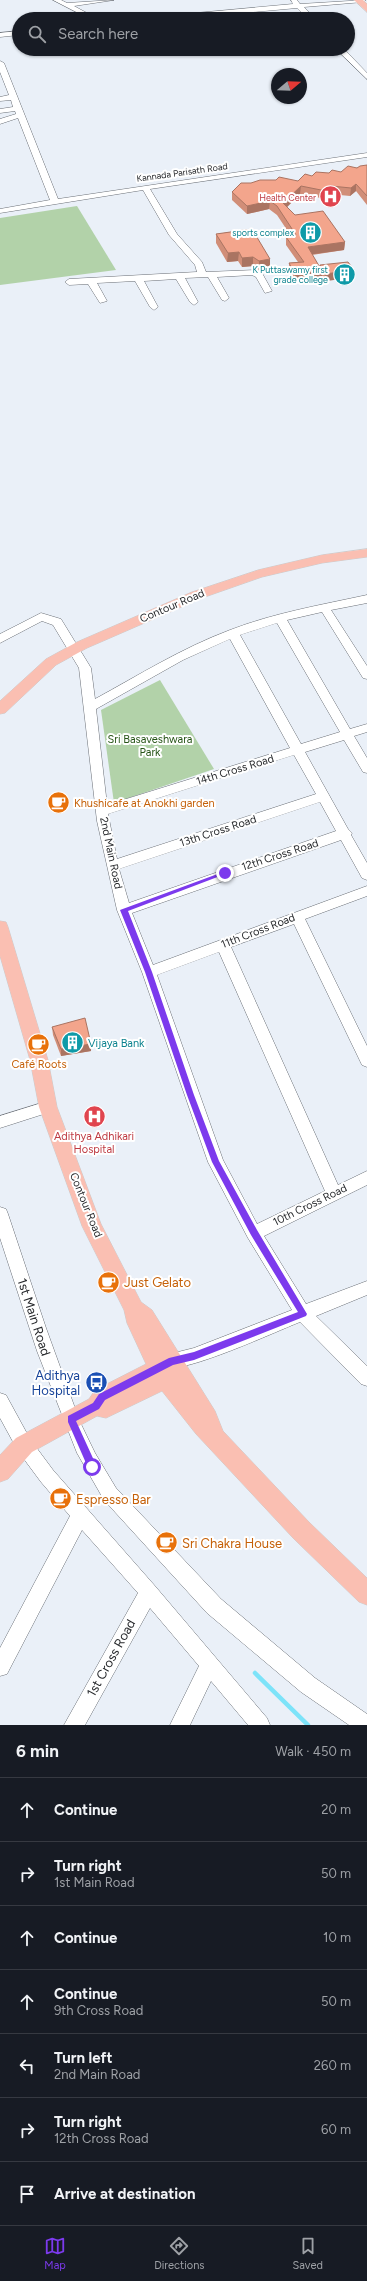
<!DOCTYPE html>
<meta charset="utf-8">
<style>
body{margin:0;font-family:Figtree,sans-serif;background:#20242c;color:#f1f3f6}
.compass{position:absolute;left:271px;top:68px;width:36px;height:36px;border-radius:50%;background:#171b24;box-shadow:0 1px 3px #0004;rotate:71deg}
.stop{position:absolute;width:12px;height:12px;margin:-9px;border:3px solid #7c3aed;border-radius:50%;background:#fff}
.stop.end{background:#7c3aed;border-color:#fff;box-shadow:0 1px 4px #0008}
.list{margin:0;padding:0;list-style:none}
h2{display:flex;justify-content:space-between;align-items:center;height:52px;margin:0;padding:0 16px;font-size:17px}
h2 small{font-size:13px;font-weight:400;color:#9ea1a6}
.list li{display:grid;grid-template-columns:26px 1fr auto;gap:12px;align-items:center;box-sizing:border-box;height:64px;padding:0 16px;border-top:1px solid #363941}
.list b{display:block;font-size:15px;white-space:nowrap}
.list p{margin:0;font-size:13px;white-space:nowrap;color:#9ea1a6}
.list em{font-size:13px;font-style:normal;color:#9ea1a6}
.icon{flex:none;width:22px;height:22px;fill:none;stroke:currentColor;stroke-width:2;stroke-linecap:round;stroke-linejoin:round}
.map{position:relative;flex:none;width:367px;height:1725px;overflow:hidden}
.search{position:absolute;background:#171b24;box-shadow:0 1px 3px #0004;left:12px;right:12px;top:12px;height:44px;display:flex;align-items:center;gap:10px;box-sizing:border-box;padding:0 14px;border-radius:22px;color:#9ea1a6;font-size:15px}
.sheet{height:500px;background:#171b24}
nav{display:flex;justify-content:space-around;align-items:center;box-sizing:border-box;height:56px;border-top:1px solid #363941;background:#171b24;font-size:11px;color:#9ea1a6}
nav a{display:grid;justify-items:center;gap:2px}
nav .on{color:#7c3aed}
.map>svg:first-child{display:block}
.green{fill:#b2d2a9}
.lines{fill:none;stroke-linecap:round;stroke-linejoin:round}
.stream{stroke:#7de3f9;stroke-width:4.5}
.minor-casing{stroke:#6a6f76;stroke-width:1}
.major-casing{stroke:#cbcccd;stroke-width:1}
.minor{fill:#fff;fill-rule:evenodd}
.major{fill:#fabfb2;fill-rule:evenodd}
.wall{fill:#d18e78}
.shaded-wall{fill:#aa7462}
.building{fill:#f3a58c;stroke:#aa7462}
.route{fill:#7c3aed}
.labels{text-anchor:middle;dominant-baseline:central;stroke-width:4;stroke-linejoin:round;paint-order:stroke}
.far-street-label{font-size:9px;fill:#282a2d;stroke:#fff}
.far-health-label{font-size:9px;fill:#be3a42;stroke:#fff;text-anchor:end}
.far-culture-label{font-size:9px;fill:#0d838f;stroke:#fff;text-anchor:end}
.street-label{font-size:11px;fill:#282a2d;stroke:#fff}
.park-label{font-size:11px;fill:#265416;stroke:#fff}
.food-label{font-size:11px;fill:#c56008;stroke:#fff;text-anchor:start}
.culture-label{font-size:11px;fill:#0d838f;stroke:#fff;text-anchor:start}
.health-label{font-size:11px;fill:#be3a42;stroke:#fff}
.near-food-label{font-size:13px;fill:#c56008;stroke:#fff;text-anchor:start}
.near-street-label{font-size:13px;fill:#282a2d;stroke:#fff}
.near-transit-label{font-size:13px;fill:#164399;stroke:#fff;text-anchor:end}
</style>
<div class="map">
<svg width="367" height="1725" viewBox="0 0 367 1725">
<rect width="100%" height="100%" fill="#eaf0f8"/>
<g class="green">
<polygon points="77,206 116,270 0,285 0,218"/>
<polygon points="160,680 214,769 114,803 101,710"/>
</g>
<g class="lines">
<polyline class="stream" points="255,1673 308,1725"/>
<defs>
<g id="minor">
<polygon points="53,0 61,0 67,3 114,0 74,6 98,19 90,19"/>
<polygon points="291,0 297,0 300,4 366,0 363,2 304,7 315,19 308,19 297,8 175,19 149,19 152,17 293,4"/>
<polygon points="19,31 19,35 0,37 0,33"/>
<polygon points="336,49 344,49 367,73 367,79"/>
<polygon points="0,61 4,63 58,199 367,153 367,157 150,189 177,234 202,262 206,272 256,270 262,273 272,291 265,293 256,277 252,275 217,277 229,298 225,301 222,300 208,277 185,278 198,302 194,305 190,302 176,279 144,281 158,307 154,310 150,307 135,281 97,283 107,301 100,303 88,284 69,285 65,282 69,279 197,272 195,265 169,235 143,190 0,213 0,209 50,200 18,118 0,124 0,119 16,114 15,111 0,113 0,109 13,107 11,100 0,101 0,97 9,95 0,72"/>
<path d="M367,595V603L331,610L367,666V679L363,678L322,612L287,620L350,729L367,724V732L354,736L367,758V773L363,772L344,740L305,752L348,829L352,833L351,835L367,863V880L362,878L341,840L132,913L153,965L367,886V896L305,919L367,1046V1067L362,1065L294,924L231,947L338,1185L367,1171V1185L264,1236L306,1304L367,1281V1295L316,1316L367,1366V1386L361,1384L300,1322C277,1331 184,1374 166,1367L164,1361L166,1355L194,1348L292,1310L248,1238L208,1162L142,972L117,910L97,821L79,668L53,625L42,621L0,643V634L41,613L61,619L91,668L95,699C139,675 182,648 230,630C274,613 321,605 367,595ZM277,623L340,732L301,744L240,635ZM230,639L290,748L107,805L96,709L183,660ZM294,755L316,794L117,859L108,814ZM320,802L336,831L129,903L119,869ZM219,952L325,1191L257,1224L223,1160L157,975Z"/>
<polygon points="48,1101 53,1103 55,1107 53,1111 0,1128 0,1116"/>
<polygon points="0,1207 6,1209 8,1214 46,1328 80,1422 95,1453 116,1488 221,1599 315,1678 367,1714 367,1725 349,1725 301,1692 207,1613 104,1500 77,1453 37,1351 0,1238"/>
<polygon points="0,1393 6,1395 30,1439 53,1470 155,1586 267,1718 270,1725 248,1725 211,1681 190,1725 170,1725 199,1666 150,1608 85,1725 64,1725 138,1593 82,1530 7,1674 0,1676 0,1648 70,1516 41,1482 18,1451 0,1418"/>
</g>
<g id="major">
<polygon points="354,0 363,0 367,4 367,12"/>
<polygon points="367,549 367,557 322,563 262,577 202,598 87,648 56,665 5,713 0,714 0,701 46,659 77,642 192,592 258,570 322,555"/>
<polygon points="0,921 6,922 8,927 48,1060 57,1107 101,1224 141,1302 152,1310 215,1411 223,1431 309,1522 367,1578 367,1605 359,1602 293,1538 196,1434 162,1391 106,1418 97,1416 32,1452 8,1479 0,1482 0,1455 16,1438 89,1399 95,1390 146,1364 127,1323 124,1310 82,1226 39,1107 30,1060 0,956"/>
</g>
</defs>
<use href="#minor" class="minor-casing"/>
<use href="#major" class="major-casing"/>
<use href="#minor" class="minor"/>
<use href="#major" class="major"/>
</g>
<g class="wall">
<polygon points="367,165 367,205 356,191 350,196 330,194 326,199 300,194 287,207 295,215 345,242 344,250 312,255 319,266 320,265 353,278 324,281 322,277 322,279 295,282 289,272 289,263 298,262 286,245 286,237 291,236 277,215 269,209 247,214 232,200 232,192 251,183 298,181 312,176 329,173 341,172"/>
<polygon points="252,229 270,268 259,270 253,266 242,267 238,261 227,262 216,243 216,234"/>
<polygon points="52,1027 91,1044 91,1051 61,1056 53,1035"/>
</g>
<g class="shaded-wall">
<polygon points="356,184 356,191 350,196 351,188"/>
<polygon points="301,186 300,194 283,211 283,203"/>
<polygon points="331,186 330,194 326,199 326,191"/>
<polygon points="270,201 269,209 247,214 247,206"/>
<polygon points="345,242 344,250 307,255 308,247"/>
<polygon points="239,252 238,261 227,262 228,253"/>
<polygon points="253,257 253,266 242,267 242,258"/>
<polygon points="270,259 270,268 259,270 259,261"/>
<polygon points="354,270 353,278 324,281 325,274"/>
<polygon points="322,271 322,279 295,282 295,274"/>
<polygon points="91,1044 91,1051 61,1056 61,1049"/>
</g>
<g class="building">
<polygon points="367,165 367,196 356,184 351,188 331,186 326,191 301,186 283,203 295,215 323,211 345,242 308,247 322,271 295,274 289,263 304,262 286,237 296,235 277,206 270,201 247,206 232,192 241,183 251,183 260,180 276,180 279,177 298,181 305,174 312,176 316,172 329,173 332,170 341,172 348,166 357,168 360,166"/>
<polygon points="252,229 270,259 259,261 253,257 242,258 239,252 228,253 216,234"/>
<polygon points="348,262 354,270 325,274 320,265"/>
<polygon points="85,1018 91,1044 61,1049 52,1027"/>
</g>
<polygon class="route" points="223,872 228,873 128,911 152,972 194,1095 219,1161 257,1230 307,1314 306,1316 194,1360 173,1365 105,1400 99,1409 76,1421 97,1467 92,1471 89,1470 68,1422 68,1416 93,1403 99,1394 169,1358 194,1352 298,1312 251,1235 212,1162 187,1095 145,972 120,910"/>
<defs>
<symbol id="hospital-disc" viewBox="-11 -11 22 22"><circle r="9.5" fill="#e0444e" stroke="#fff"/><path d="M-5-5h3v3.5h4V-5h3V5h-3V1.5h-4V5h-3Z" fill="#fff"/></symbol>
<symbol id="building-disc" viewBox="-11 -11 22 22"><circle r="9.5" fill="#0f9aa8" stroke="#fff"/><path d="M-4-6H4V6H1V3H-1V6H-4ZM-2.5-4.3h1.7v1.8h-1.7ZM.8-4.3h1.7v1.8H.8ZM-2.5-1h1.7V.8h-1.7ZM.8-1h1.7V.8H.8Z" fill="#fff"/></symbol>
<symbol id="cafe-disc" viewBox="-11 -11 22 22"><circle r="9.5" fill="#e8710a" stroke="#fff"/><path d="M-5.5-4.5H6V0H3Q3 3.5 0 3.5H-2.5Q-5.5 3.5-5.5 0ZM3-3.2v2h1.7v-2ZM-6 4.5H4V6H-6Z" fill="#fff"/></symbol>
<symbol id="bus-disc" viewBox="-11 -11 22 22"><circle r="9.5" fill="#1a4fb4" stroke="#fff"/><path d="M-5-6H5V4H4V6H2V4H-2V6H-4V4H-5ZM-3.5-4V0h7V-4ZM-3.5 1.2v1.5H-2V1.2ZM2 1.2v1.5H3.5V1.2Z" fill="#fff"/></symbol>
</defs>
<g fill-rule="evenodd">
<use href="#hospital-disc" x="318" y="184" width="25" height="25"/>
<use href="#building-disc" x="298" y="220" width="25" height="25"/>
<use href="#building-disc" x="332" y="262" width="25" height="25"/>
<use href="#cafe-disc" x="46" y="790" width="25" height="25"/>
<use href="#building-disc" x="60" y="1030" width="25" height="25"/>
<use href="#cafe-disc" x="26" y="1032" width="25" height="25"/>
<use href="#hospital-disc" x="82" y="1104" width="25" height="25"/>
<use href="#cafe-disc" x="96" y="1270" width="25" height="25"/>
<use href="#bus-disc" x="84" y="1370" width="25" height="25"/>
<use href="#cafe-disc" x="48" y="1486" width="25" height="25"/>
<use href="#cafe-disc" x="154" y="1530" width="25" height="25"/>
</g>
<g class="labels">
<g class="far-street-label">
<text transform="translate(182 172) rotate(-8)">Kannada Parisath Road</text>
</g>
<g class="far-health-label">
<text x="316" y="197">Health Center</text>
</g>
<g class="far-culture-label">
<text x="294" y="232">sports complex</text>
<text x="328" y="269">K Puttaswamy first<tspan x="328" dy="10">grade college</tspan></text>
</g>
<g class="street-label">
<text transform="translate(172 606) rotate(-23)">Contour Road</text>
<text transform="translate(235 770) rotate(-17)">14th Cross Road</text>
<text transform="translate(218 831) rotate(-18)">13th Cross Road</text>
<text transform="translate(111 853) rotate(78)">2nd Main Road</text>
<text transform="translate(280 855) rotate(-18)">12th Cross Road</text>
<text transform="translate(258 931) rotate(-21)">11th Cross Road</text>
<text transform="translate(86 1205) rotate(68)">Contour Road</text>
<text transform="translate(310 1205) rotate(-26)">10th Cross Road</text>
</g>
<g class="park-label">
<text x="150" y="739">Sri Basaveshwara<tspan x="150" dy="13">Park</tspan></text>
</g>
<g class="food-label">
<text x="74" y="803">Khushicafe at Anokhi garden</text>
<text x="39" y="1064" text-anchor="middle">Café Roots</text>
</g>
<g class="culture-label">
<text x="88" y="1043">Vijaya Bank</text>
</g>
<g class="health-label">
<text x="94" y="1136">Adithya Adhikari<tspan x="94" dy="13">Hospital</tspan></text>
</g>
<g class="near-food-label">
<text x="124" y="1282">Just Gelato</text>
<text x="76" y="1499">Espresso Bar</text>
<text x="182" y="1543">Sri Chakra House</text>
</g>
<g class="near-street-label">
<text transform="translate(34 1317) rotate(72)">1st Main Road</text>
<text transform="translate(111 1658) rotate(-61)">1st Cross Road</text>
</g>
<g class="near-transit-label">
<text x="80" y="1375">Adithya<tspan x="80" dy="15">Hospital</tspan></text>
</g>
</g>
</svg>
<svg class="compass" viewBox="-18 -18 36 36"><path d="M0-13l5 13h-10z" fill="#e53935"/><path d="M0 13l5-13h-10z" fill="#9ea1a6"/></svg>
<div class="stop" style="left:92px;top:1467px"></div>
<div class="stop end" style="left:225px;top:873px"></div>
<div class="search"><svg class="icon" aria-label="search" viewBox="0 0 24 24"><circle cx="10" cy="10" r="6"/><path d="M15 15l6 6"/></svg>Search here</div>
</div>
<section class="sheet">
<h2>6 min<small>Walk · 450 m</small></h2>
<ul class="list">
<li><svg class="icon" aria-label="ahead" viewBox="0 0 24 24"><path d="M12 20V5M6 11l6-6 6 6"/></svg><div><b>Continue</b></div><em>20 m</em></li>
<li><svg class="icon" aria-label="right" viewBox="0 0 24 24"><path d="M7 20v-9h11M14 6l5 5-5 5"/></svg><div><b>Turn right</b><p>1st Main Road</p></div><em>50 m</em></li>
<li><svg class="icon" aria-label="ahead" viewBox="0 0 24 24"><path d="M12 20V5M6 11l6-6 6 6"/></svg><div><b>Continue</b></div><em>10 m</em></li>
<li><svg class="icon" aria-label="ahead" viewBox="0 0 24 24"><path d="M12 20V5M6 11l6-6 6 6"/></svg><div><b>Continue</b><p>9th Cross Road</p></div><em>50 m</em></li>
<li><svg class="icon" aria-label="left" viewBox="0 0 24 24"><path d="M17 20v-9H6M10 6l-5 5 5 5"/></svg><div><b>Turn left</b><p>2nd Main Road</p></div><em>260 m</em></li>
<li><svg class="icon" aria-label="right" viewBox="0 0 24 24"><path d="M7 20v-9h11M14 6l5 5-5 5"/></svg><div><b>Turn right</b><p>12th Cross Road</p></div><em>60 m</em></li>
<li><svg class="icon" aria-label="arrive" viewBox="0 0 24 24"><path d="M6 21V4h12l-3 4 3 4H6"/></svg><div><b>Arrive at destination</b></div></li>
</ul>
</section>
<nav>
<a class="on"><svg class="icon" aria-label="map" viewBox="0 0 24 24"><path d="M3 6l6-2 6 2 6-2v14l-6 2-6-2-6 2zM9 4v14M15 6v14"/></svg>Map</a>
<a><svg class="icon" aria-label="directions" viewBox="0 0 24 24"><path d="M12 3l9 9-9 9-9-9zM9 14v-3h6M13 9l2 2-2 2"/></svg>Directions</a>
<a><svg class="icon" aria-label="saved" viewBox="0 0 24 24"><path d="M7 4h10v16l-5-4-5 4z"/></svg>Saved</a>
</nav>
